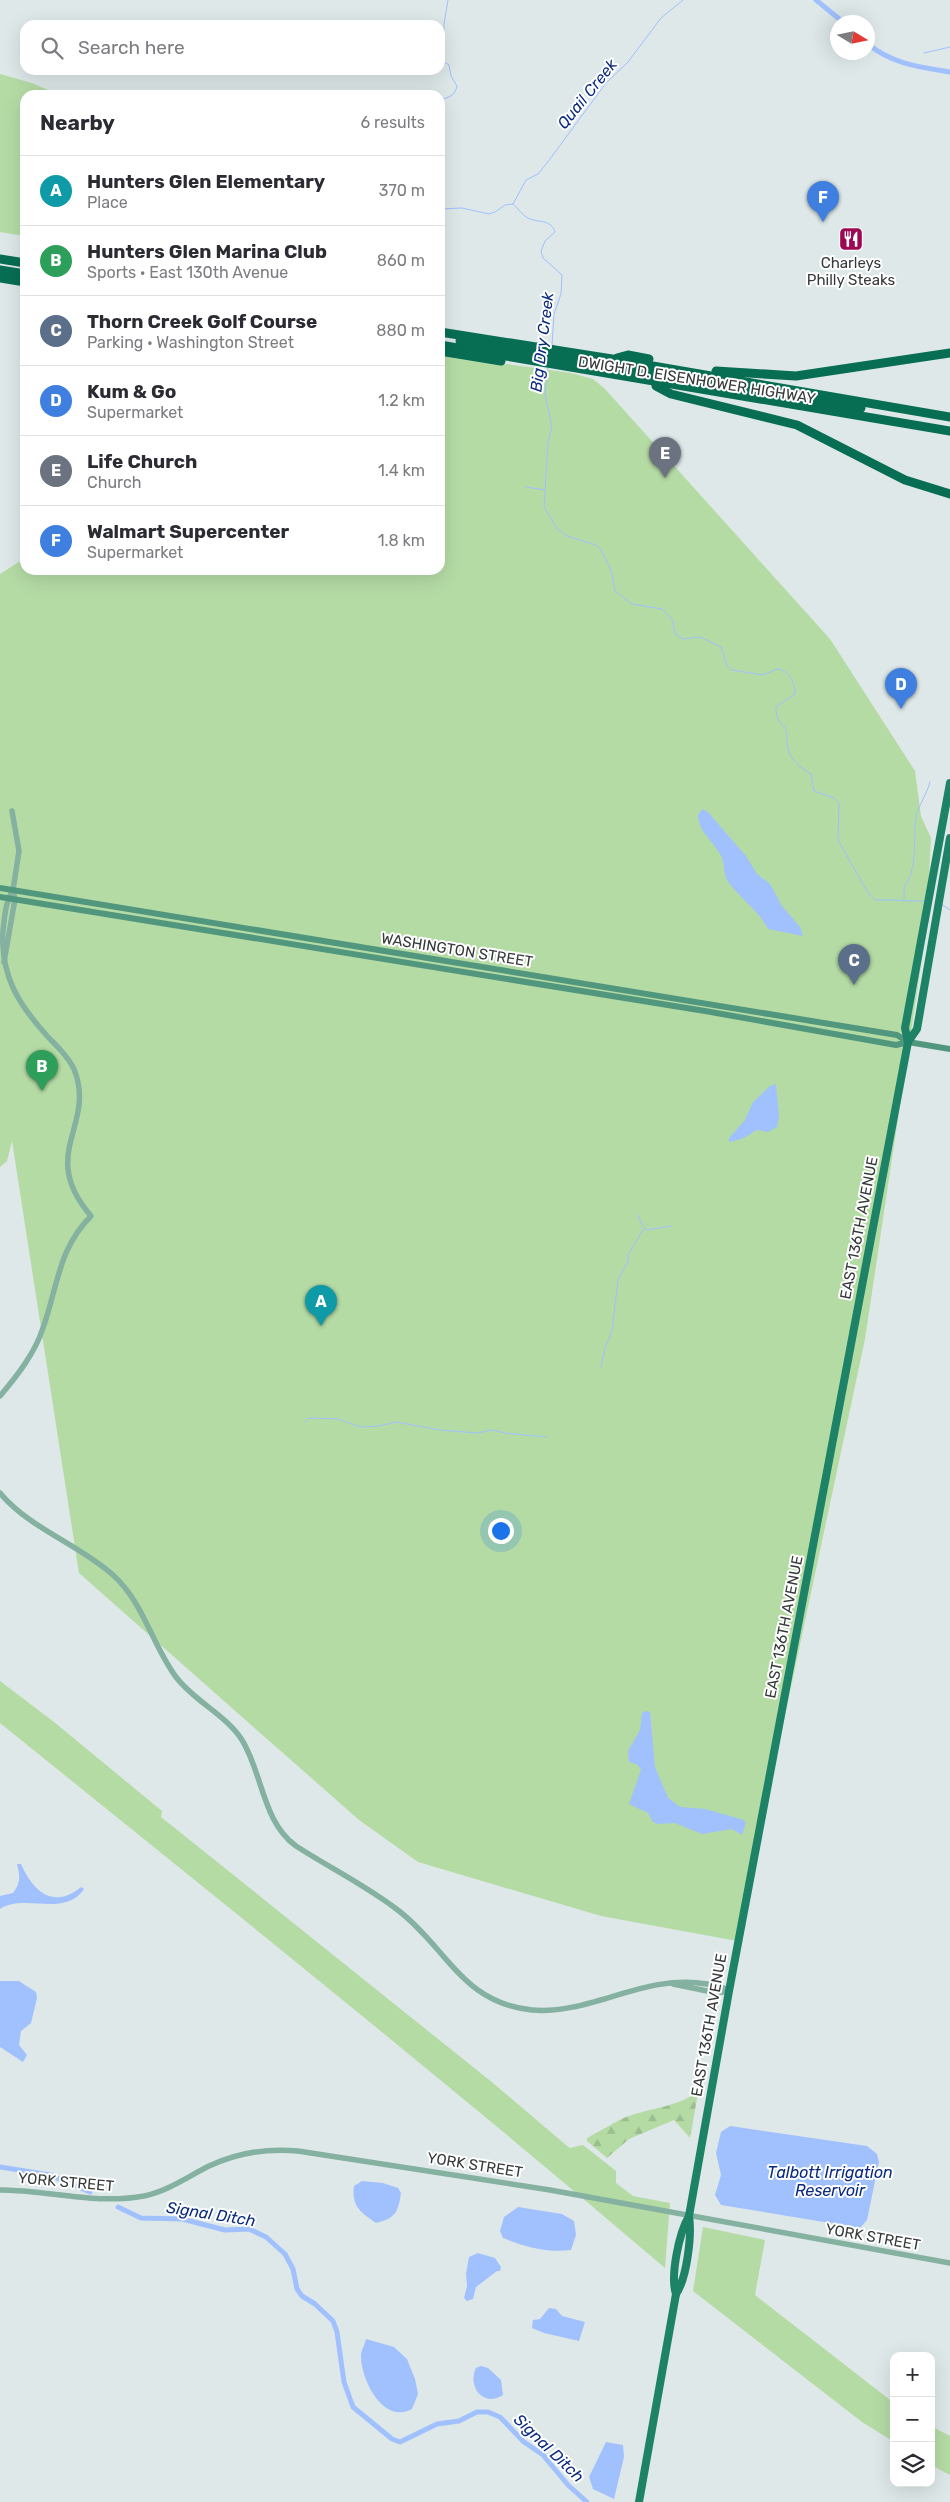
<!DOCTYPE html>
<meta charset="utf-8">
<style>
body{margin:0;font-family:Rubik,sans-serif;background:#f7f7f7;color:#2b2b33}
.controls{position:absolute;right:15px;bottom:15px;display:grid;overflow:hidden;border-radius:10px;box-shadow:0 5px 20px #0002}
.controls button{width:45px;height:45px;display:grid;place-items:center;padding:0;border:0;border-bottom:1px solid #e1e1e2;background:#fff;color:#2b2b33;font:25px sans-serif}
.compass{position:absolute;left:830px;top:15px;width:45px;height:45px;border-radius:50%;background:#fff;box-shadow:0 5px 20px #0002;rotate:100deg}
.you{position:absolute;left:500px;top:1530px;width:18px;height:18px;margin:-12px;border:4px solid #fff;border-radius:50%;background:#1a73e8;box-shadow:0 0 0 8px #1a73e833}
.badge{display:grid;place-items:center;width:32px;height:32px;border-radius:50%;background:#9d0853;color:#fff;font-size:16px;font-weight:700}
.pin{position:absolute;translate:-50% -41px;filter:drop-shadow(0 1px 2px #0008)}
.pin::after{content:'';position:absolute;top:26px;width:18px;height:15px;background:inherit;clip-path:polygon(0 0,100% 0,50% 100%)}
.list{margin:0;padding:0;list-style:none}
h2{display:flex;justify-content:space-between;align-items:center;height:65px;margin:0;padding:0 20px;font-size:21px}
h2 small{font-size:16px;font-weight:400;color:#7c7c81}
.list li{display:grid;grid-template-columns:32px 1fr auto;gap:15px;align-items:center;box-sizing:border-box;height:70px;padding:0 20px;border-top:1px solid #e1e1e2}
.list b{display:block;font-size:19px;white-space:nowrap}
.list p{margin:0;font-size:16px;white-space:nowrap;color:#7c7c81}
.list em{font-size:16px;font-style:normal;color:#7c7c81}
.icon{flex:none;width:28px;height:28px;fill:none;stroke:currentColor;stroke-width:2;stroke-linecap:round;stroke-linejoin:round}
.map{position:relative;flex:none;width:950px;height:2502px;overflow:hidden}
.search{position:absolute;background:#fff;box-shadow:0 5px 20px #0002;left:20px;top:20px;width:425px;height:55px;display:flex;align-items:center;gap:12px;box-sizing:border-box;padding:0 18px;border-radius:15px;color:#7c7c81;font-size:19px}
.panel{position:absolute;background:#fff;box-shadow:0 5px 20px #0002;left:20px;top:90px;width:425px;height:485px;border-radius:15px}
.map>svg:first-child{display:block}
.green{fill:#b5dba5}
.forest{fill:url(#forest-firs)}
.water{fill:#a1c0fe}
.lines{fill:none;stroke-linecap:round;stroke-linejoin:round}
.stream{stroke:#a1c0fe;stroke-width:1}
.canal{stroke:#a1c0fe;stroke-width:5}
.tertiary{stroke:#85b1a0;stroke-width:5.5}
.secondary{stroke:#51977e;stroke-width:6}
.primary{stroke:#1e8366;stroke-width:8}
.motorway{stroke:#076e54;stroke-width:9}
.labels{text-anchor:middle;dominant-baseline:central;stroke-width:4;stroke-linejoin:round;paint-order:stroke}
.poi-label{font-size:15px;fill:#373a3a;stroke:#fff}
.street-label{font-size:15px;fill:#373a3a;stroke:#fff}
.water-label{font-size:16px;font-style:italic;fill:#0a2a80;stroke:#fff}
</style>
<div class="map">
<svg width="950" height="2502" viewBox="0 0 950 2502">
<defs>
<pattern id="forest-firs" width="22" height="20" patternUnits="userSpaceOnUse" patternTransform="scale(1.25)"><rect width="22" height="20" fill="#b5dba5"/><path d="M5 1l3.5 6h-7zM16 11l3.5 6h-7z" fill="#9cbd8f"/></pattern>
</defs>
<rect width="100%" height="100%" fill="#dee8e8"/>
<g class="green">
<polygon points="0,74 32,83 60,95 25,95 25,236 0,232"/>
<polygon points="440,355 571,373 593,379 605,389 830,639 915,771 921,816 931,838 926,932 865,1339 737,1941 601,1916 418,1862 359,1820 79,1573 12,1141 7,1161 0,1167 0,574 25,558 25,570 440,570"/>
<path d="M0,1681L54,1722L162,1811L161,1817L493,2083L566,2145L570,2148L583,2145L616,2171V2183L633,2196L670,2203L665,2268C447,2082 223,1903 0,1723Z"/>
<polygon points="703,2227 765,2240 755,2295 894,2403 894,2442 862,2422 693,2291"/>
<polygon points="931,2426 950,2436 950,2475 931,2465"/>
</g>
<path class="forest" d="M696,2093H698L690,2138L674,2120L629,2139L607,2158L587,2141V2138C600,2131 613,2123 626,2117C650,2108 676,2107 696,2093Z"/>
<g class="water">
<path d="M702,809L708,812L746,856L757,874L770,884L782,906L800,927L803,936L768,929C758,910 742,900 729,883C723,876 725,866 722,858C715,842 698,832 698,815Z"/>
<path d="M776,1084L779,1116L777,1127L768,1132L756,1130C747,1137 740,1140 729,1142V1138L745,1120L753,1102L770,1086Z"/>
<polygon points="646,1711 650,1712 655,1767 668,1798 680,1807 705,1809 744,1820 746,1823 742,1835 732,1829 702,1834 675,1823 658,1824 653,1822 648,1813 629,1804 641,1770 638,1765 629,1762 628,1751 640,1730 642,1713"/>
<path d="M17,1864H21C33,1891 53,1910 81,1887L84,1889C65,1918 24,1893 0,1909V1896L13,1893C21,1882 20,1877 17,1864Z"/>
<polygon points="0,1981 19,1981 36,1992 37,1998 31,2023 21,2031 19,2045 27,2055 23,2062 0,2047"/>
<polygon points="730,2126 867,2146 877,2154 879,2162 867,2220 860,2228 721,2205 715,2195 721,2175 716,2153 721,2132"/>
<path d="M362,2181L383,2183L398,2188L401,2193C398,2212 396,2218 376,2223C361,2213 351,2206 354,2186Z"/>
<path d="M518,2207L562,2214L574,2221L576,2235L571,2250C546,2253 526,2247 503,2238L500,2231L504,2217Z"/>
<polygon points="478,2253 495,2258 501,2267 500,2271 497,2271 476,2287 473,2299 467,2301 464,2298 467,2286 466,2274 469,2257"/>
<polygon points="549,2308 556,2309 562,2316 585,2322 579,2341 544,2333 532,2328 533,2320 540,2319"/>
<path d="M366,2339L394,2347L407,2359L415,2379L418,2394L412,2409C383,2425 360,2379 361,2354C362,2349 365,2344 366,2339Z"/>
<path d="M481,2366L488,2368L501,2380L503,2395C483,2408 467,2386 476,2368Z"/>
<polygon points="606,2442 623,2445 624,2457 614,2499 593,2489 589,2477"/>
</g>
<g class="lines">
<g class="stream">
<polyline points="924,53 950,47"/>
<path d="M440,100C449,97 455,96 457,86L451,76L449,65L444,62V24L448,0"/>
<polyline points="513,204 526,180 538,174 550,159 606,83 628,62 661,18 683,0"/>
<path d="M440,209L462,208L489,214L495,212L505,205L513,204C518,208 523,216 528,218C538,223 551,219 555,232L545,241L541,251L543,258L562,275L561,294L554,314L552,346"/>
<path d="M548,368L545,394L552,427L548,442L544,506L557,529L567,536L596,545L601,550L611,570L615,591L632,604L662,609L672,619L675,634L683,639L700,637L721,647L727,666L732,670L763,675L777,669C788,669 796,684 795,694L776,707C776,726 783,720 786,731C788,735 787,740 787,744C789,759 799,767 811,774L814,791L834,798L839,803L838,840L868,893L875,900C892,899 908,902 925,901"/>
<polyline points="526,487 545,490"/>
<path d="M904,899V886C918,871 913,838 916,818C918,806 927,794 930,782"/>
<polyline points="941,904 950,910"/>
<polyline points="638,1215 642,1225 647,1230 672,1226"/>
<polyline points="601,1367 605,1348 612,1331 618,1280 628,1261 628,1255 644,1228"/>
<polyline points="305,1422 309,1418 338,1419 361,1427 379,1426 396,1422 440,1430 477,1433 493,1430 505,1433 546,1437"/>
</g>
<g class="canal">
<polyline points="816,0 843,22"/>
<path d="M868,44C892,64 920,67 950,72"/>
<polyline points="0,2167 50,2175 90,2192"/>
<polyline points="118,2207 141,2218 182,2219 225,2230 249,2229 266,2237 285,2254 293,2269 297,2289 302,2296 315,2304 333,2321 337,2332 344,2382 353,2407 392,2439 400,2442 437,2424 459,2421 477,2412 488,2412 500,2417 524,2442 543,2455 568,2485 587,2502"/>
</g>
<g class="tertiary">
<polyline points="4,962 15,899 13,890 19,851 12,811"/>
<path d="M0,1396C17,1376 35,1353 43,1328C58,1286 58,1249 91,1216C37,1153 97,1126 74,1069C68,1057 58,1047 48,1037C19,1005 0,976 3,930C5,916 5,902 13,890"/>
<path d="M0,1493C30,1529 79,1544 113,1575C144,1603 152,1645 176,1677C194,1701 226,1715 242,1740C263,1774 262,1821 296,1846C330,1868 367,1886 399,1911C447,1948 462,2003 532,2010C591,2015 644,1973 707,1984C715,1986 722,1986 729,1991"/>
<polyline points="673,1984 717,1993 729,1991"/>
<path d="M0,2190C49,2190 95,2205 144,2196C168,2191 187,2177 209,2166C237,2153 267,2148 298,2151L550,2190L950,2263"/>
</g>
<g class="secondary">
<polyline points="0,888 897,1035 908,1042"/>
<polyline points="0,897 705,1011 896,1045 908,1042 950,1049"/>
</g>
<g class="primary">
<polyline points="908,1042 905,1028 950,783"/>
<path d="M676,2294C670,2276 679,2233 689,2216L729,1991L908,1042L917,1029L950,838"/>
<path d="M639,2502L676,2294C687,2278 692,2235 689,2216"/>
</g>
<g class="motorway">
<polyline points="0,259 25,263"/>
<polyline points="0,270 25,274"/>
<polyline points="0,278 25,282"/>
<polyline points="440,332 612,359 950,417"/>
<polyline points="460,341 861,408"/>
<polyline points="440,345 950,431"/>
<polyline points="440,351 501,361"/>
<polyline points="617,358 628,355 649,359"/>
<polyline points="716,371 796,376 950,353"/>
<polyline points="656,386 671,394 797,425 905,480 950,494"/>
</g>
</g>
<defs>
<symbol id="restaurant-square" viewBox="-11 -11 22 22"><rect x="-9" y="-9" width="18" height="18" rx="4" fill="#9d0853" stroke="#fff"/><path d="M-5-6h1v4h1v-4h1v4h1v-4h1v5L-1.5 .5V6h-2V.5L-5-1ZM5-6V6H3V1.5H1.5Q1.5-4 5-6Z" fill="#fff"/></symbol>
</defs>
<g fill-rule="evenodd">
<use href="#restaurant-square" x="837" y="225" width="28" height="28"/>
</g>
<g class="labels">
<g class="poi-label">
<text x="851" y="263">Charleys<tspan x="851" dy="17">Philly Steaks</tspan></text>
</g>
<g class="street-label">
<text transform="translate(697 380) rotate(9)">DWIGHT D. EISENHOWER HIGHWAY</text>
<text transform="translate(457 950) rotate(9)">WASHINGTON STREET</text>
<text transform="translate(859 1228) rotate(-79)">EAST 136TH AVENUE</text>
<text transform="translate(784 1627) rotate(-79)">EAST 136TH AVENUE</text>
<text transform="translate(709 2025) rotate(-80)">EAST 136TH AVENUE</text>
<text transform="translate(475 2165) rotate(9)">YORK STREET</text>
<text transform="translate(66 2182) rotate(5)">YORK STREET</text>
<text transform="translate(873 2237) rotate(10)">YORK STREET</text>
</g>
<g class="water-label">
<text transform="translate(587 94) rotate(-51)">Quail Creek</text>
<text transform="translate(542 342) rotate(-83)">Big Dry Creek</text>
<text x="830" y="2172">Talbott Irrigation<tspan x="830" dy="18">Reservoir</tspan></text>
<text transform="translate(211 2214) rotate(9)">Signal Ditch</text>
<text transform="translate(549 2448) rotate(44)">Signal Ditch</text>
</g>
</g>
</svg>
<div class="controls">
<button>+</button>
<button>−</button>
<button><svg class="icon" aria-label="layers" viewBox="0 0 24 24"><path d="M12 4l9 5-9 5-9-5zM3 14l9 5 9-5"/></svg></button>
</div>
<svg class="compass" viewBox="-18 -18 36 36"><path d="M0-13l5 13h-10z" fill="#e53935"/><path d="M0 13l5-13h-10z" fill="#7c7c81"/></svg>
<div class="you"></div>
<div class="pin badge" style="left:321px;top:1326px;background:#0f9aa8">A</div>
<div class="pin badge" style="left:42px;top:1091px;background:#2e9e5b">B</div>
<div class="pin badge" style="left:854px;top:985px;background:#5c6f8a">C</div>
<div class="pin badge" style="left:901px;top:709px;background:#3f7fe0">D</div>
<div class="pin badge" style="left:665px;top:478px;background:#6b7280">E</div>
<div class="pin badge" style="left:823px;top:222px;background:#3f7fe0">F</div>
<div class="search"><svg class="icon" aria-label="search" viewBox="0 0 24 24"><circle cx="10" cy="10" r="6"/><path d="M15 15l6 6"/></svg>Search here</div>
<section class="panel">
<h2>Nearby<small>6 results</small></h2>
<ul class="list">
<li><span class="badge" style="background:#0f9aa8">A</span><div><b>Hunters Glen Elementary</b><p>Place</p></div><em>370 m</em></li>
<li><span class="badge" style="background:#2e9e5b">B</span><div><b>Hunters Glen Marina Club</b><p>Sports · East 130th Avenue</p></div><em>860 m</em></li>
<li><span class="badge" style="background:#5c6f8a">C</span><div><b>Thorn Creek Golf Course</b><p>Parking · Washington Street</p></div><em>880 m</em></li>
<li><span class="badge" style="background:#3f7fe0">D</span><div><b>Kum &amp; Go</b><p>Supermarket</p></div><em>1.2 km</em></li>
<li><span class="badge" style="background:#6b7280">E</span><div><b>Life Church</b><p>Church</p></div><em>1.4 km</em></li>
<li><span class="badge" style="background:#3f7fe0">F</span><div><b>Walmart Supercenter</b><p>Supermarket</p></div><em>1.8 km</em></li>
</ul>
</section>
</div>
